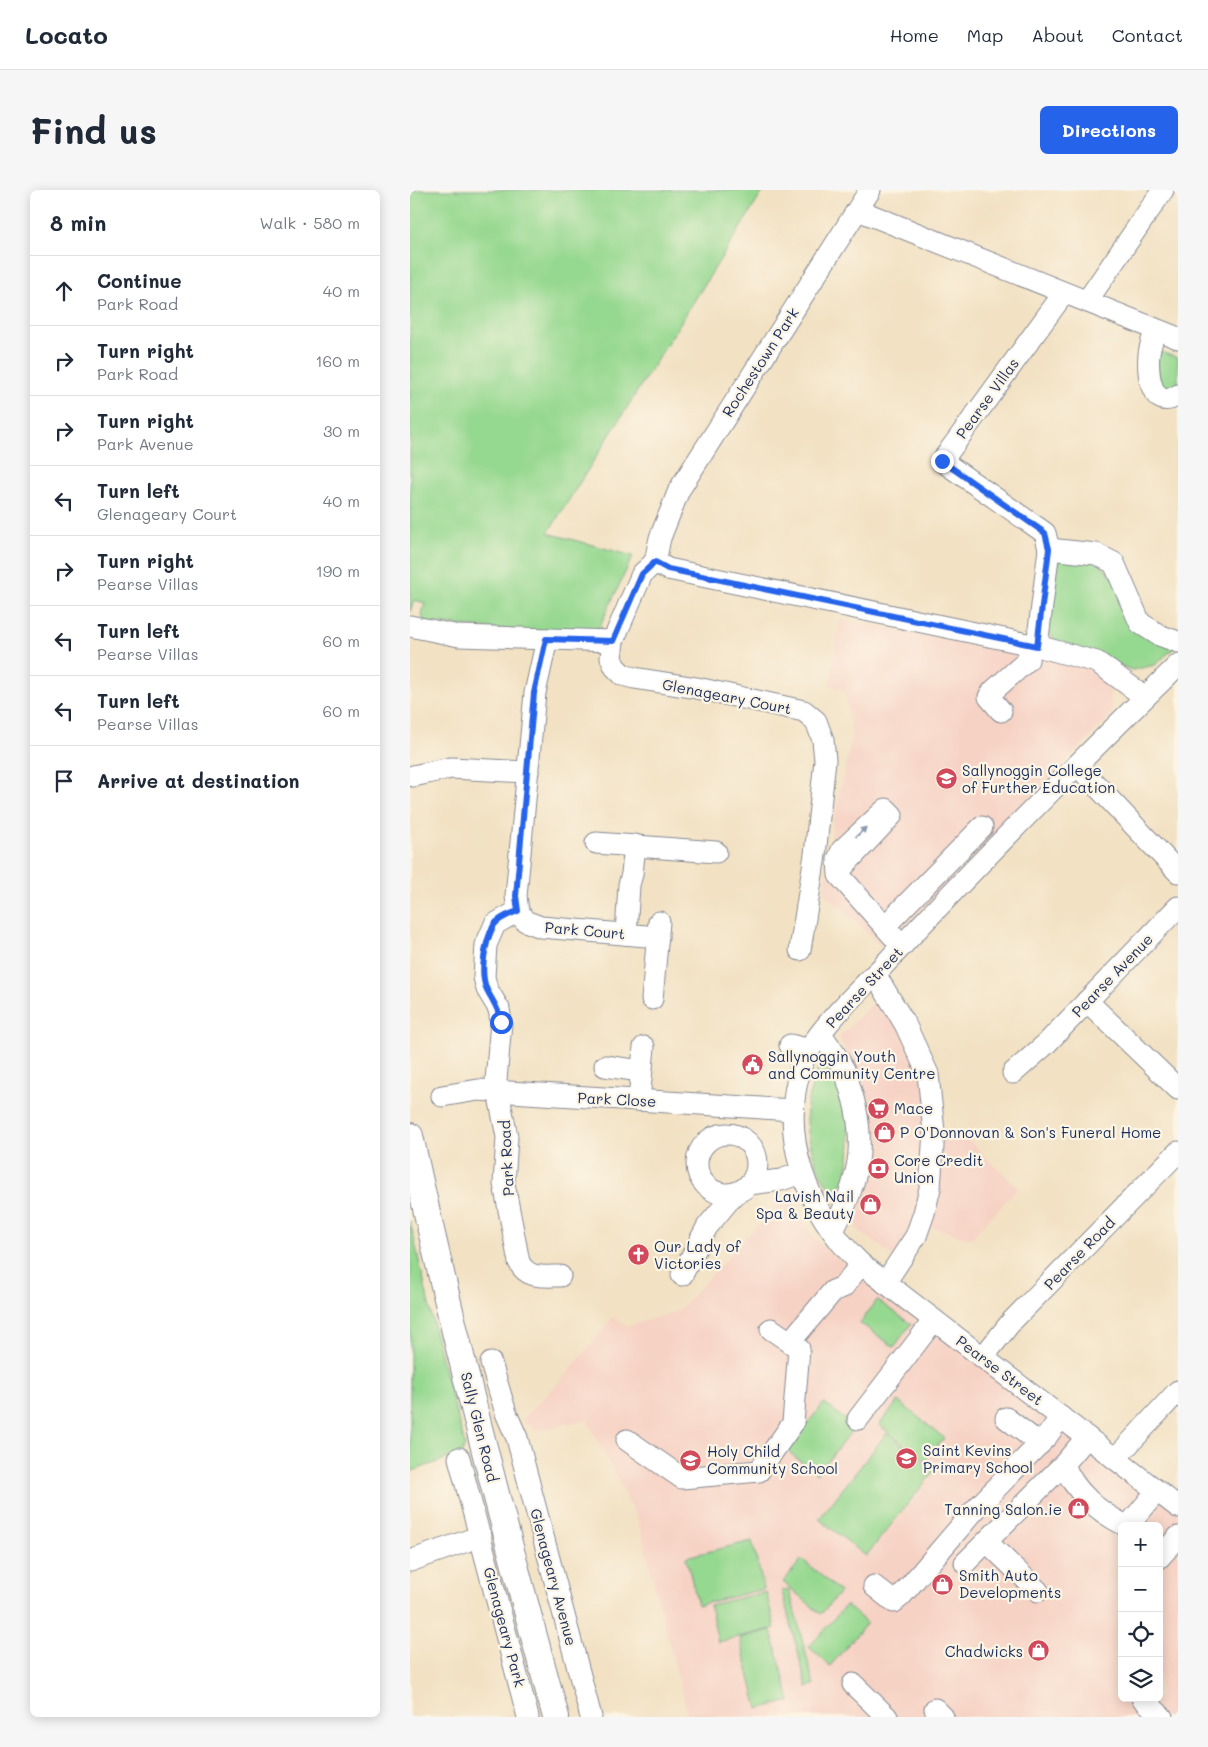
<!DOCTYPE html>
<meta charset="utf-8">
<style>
body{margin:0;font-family:Mali,sans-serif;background:#f6f6f7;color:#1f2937}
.controls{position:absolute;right:15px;bottom:15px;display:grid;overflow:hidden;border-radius:8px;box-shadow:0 2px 12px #0003}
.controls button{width:45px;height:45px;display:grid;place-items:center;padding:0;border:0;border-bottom:1px solid #e0e1e3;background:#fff;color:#1f2937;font:25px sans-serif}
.stop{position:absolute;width:15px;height:15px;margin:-11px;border:4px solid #2563eb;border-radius:50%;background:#fff}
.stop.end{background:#2563eb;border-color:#fff;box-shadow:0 1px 5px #0008}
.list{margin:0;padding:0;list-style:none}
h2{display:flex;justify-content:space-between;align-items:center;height:65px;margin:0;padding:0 20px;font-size:21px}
h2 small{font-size:16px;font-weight:400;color:#747a83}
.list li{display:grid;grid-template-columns:32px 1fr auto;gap:15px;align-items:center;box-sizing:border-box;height:70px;padding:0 20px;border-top:1px solid #e0e1e3}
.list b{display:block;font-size:19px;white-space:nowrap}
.list p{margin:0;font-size:16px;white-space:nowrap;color:#747a83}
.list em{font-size:16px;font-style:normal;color:#747a83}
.icon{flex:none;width:28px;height:28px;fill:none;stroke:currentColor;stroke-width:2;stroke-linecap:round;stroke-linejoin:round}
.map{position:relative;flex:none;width:768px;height:1527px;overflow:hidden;border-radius:8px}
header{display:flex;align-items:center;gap:30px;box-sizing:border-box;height:70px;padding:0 25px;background:#fff;border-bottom:1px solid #e0e1e3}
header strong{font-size:24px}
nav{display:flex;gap:28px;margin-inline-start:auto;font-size:18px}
.intro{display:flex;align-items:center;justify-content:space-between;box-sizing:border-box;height:120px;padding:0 30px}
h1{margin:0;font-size:35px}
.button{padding:12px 22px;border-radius:8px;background:#2563eb;color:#fff;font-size:18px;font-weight:700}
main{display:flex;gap:30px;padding:0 30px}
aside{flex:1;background:#fff;border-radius:8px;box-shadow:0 2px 12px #0003}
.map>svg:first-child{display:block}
.built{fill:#f6d2c4;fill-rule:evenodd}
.green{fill:#95d88f;stroke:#588476}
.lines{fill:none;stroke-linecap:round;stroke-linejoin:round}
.minor-casing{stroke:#868890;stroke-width:23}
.major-casing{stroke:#868890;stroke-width:28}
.minor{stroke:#fff;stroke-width:21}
.major{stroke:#fff;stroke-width:26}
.oneway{fill:#8d97ae}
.route{stroke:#2563eb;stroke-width:6}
.labels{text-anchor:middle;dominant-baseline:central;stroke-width:4.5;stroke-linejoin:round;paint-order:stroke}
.street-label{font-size:15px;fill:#1b2f5e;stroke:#fcf5e5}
.poi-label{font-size:15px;fill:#1b2f5e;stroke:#fcf5e5;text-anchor:start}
</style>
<header>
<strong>Locato</strong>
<nav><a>Home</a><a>Map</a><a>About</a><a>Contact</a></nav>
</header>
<div class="intro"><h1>Find us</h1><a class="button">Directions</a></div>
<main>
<aside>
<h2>8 min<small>Walk · 580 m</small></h2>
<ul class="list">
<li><svg class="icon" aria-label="ahead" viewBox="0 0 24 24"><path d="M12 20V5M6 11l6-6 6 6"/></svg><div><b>Continue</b><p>Park Road</p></div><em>40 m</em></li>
<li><svg class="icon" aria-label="right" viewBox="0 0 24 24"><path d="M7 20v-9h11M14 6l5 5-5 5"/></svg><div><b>Turn right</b><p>Park Road</p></div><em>160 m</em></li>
<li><svg class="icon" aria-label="right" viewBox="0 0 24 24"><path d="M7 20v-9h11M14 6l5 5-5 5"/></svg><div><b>Turn right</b><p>Park Avenue</p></div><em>30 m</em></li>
<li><svg class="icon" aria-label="left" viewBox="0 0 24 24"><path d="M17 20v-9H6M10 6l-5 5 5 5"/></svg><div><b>Turn left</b><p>Glenageary Court</p></div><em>40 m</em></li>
<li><svg class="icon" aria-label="right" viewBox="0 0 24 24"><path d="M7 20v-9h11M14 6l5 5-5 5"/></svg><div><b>Turn right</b><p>Pearse Villas</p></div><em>190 m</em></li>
<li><svg class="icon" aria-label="left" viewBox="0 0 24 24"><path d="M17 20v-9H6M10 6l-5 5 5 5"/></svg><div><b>Turn left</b><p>Pearse Villas</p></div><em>60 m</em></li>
<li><svg class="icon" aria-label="left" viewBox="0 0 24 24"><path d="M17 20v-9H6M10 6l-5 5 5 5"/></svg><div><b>Turn left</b><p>Pearse Villas</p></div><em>60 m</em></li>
<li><svg class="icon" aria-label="arrive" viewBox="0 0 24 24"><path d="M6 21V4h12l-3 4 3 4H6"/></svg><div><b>Arrive at destination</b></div></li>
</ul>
</aside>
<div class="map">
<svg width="768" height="1527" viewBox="0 0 768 1527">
<rect width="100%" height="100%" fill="#fcf5e5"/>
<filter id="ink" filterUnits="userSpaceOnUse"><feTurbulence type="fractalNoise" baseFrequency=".02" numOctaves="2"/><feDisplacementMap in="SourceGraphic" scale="10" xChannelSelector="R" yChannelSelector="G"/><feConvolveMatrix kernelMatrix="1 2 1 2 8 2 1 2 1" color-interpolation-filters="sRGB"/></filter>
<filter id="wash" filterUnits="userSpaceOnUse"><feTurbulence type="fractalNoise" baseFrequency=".0096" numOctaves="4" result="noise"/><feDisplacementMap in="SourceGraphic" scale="20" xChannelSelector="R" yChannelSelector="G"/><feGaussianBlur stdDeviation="1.12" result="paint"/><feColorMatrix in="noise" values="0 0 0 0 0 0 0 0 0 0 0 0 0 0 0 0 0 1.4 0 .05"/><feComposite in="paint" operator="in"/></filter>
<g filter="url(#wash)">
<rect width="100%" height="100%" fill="#f2e1c3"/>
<g class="built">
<polygon points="430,429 683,479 700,497 702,525 473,758 414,703 423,632 442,546 434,499 420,496"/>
<polygon points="476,800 531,941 548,940 608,998 560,1049 519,1036 484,1067 446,1038 446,1028 459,993 463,971 463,949 457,907 429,847"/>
<path d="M379,1002L402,1046L428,1069L768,1323V1527H278L228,1330L177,1230L126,1241L121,1235L115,1234L113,1228L152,1190L203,1127L217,1137L268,1121ZM712,1336H749V1508H712Z"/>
</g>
<g class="green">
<polygon points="0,0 354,0 138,343 223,366 187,442 131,444 14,432 12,424 15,413 4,410 0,422"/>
<polygon points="746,160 768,168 768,199 759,201 750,196"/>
<polygon points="685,368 765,457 745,475 722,480 646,451 638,441 644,369"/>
<path d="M409,876L417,878C437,908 446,951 435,987C434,993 428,998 424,1003C404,984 393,937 398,909C401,898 405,887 409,876Z"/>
<polygon points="0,1031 31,1167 55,1255 52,1263 0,1282"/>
<polygon points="467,1110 501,1134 484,1157 450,1133"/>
<polygon points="488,1211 534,1248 515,1271 469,1235"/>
<polygon points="414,1213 445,1237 407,1284 376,1260"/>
<polygon points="477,1243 524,1281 456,1366 409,1329"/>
<polygon points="342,1351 354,1399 288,1415 276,1367"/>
<polygon points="392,1369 430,1402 411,1424 373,1392"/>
<polygon points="379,1399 404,1495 397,1497 372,1401"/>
<polygon points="356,1402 365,1438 308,1452 300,1415"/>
<polygon points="436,1415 457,1433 420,1476 399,1457"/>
<polygon points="361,1440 380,1511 348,1519 330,1448"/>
</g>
</g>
<g filter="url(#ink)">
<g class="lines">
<defs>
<g id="minor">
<polyline points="460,0 269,300 250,348 245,372 258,379 627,456 687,472 735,507"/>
<polyline points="448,20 768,148"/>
<polyline points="677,111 753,0"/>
<path d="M745,140C743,148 740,156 739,164C737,182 741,223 768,205"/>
<polyline points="639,359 686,364 704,373 730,433 749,445 768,452"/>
<polyline points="245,372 232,384 203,451 201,468 205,477 213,485 224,488 287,498 394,521 406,531 413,550 415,570 405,665 390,760"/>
<polyline points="0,436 49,446 203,451"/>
<path d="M137,449L125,503L106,706L108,721L85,734L76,755L74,787L77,799L89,819L91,832L86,891L97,947L94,994L109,1072C117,1089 133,1086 150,1086"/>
<polyline points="627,456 639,359 635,343 532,271 654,103"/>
<path d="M768,475C668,573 568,673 473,776C449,801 403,843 392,874C367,947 398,1023 451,1074L768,1317"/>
<polyline points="591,521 579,507 583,501 618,470 620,455"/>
<polyline points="668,576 768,682"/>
<polyline points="3,586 41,578 118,582"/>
<polyline points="186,653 306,662"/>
<polyline points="429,681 482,625 476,619 432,660 428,669 429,685 492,756"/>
<polyline points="108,721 115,731 131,737 248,747"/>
<polyline points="475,736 572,637"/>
<polyline points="216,744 219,695 222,684 225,655"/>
<polyline points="465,784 495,834 518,884 524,942 520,998 514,1023 506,1046 475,1093"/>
<polyline points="242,809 249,732"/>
<polyline points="677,811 768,899"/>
<path d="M411,844C418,854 426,865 432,876C437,883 438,893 441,901C458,956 448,992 423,1041"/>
<polyline points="380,855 400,860"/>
<polyline points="195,876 231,881"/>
<polyline points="603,883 636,854 768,717"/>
<polyline points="32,906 68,900 383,920"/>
<polyline points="229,910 234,857"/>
<circle cx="317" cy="974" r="30"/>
<polyline points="339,994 371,990 391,983"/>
<polyline points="272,1085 297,1037 325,1003"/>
<polyline points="361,1139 380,1152"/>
<polyline points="573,1167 602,1131 768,962"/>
<polyline points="81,1173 96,1223 107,1248 181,1527"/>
<polyline points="596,1228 630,1254"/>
<polyline points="448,1229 524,1130"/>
<path d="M677,1247L654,1274C663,1301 691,1324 717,1336"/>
<polyline points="217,1250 272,1288 349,1281 383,1233 389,1159 380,1152 423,1101 433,1097 451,1074"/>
<polyline points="49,1268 118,1527"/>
<polyline points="705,1269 768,1201"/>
<polyline points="718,1336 747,1301"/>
<polyline points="577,1352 628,1401"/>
<polyline points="749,1368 768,1347"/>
<polyline points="0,1371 71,1346"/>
<polyline points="555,1373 654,1274"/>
<polyline points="464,1396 484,1412 492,1405 563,1322 637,1246 651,1227"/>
<polyline points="443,1494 477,1527"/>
<polyline points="732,1508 752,1527"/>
<polyline points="525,1519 533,1527"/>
</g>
<path id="major" d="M0,946C42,1141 93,1334 146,1527"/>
</defs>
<use href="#minor" class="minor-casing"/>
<use href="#major" class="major-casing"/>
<use href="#minor" class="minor"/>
<use href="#major" class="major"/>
</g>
<defs><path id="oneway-solid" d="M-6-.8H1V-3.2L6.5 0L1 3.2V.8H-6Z" transform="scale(1.25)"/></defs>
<use class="oneway" href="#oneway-solid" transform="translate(451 642) rotate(-43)"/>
</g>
<g class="lines" filter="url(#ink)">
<path class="route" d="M91,832C89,818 83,812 77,800C69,783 75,751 84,735C89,728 100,724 108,721L106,706L124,503L136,449L203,451L232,384L245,372L258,379L627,456L639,359L635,343L532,271"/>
</g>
<defs>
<symbol id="university-disc" viewBox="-11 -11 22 22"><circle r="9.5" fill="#d1495b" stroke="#fcf5e5"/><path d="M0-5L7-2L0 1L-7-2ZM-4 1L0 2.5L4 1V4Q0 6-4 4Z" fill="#fff"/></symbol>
<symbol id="civic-disc" viewBox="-11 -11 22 22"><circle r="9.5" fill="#d1495b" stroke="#fcf5e5"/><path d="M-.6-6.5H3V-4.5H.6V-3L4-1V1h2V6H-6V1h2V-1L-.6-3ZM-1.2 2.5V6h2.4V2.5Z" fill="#fff"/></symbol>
<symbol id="supermarket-disc" viewBox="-11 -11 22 22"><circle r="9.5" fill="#d1495b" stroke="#fcf5e5"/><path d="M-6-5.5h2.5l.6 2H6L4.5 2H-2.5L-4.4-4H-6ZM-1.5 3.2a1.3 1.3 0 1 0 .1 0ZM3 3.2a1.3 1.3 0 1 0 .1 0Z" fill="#fff"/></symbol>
<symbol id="shop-disc" viewBox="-11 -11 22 22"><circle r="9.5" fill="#d1495b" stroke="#fcf5e5"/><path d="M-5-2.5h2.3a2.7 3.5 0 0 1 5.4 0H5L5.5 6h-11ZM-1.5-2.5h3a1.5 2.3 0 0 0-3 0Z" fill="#fff"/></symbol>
<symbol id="bank-disc" viewBox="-11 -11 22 22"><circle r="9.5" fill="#d1495b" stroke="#fcf5e5"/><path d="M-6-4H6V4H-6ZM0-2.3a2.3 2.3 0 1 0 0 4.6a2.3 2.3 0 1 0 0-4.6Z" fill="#fff"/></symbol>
<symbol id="church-disc" viewBox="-11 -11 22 22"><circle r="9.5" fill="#d1495b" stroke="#fcf5e5"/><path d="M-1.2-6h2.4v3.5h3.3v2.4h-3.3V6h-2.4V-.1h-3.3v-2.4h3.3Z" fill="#fff"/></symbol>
<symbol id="school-disc" viewBox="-11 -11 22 22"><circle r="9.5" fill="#d1495b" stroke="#fcf5e5"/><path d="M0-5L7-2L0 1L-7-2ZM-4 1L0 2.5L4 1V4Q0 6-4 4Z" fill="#fff"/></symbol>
</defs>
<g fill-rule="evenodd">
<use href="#university-disc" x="524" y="576" width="25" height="25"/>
<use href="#civic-disc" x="330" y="862" width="25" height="25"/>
<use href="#supermarket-disc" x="456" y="906" width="25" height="25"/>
<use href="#shop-disc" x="462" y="930" width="25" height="25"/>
<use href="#bank-disc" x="456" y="966" width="25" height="25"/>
<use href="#shop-disc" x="448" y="1002" width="25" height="25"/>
<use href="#church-disc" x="216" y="1052" width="25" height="25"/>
<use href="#school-disc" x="484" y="1256" width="25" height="25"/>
<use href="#school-disc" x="268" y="1258" width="25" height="25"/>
<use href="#shop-disc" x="656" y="1306" width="25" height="25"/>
<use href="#shop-disc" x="520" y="1382" width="25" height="25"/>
<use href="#shop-disc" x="616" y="1448" width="25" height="25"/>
</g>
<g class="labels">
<g class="street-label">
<text transform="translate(350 172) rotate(-57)">Rochestown Park</text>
<text transform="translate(577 208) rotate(-54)">Pearse Villas</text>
<text transform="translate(317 506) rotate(11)">Glenageary Court</text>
<text transform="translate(175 740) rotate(5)">Park Court</text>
<text transform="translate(702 785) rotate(-46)">Pearse Avenue</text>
<text transform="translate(454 797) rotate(-47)">Pearse Street</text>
<text transform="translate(207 909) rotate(3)">Park Close</text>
<text transform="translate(96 968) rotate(-93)">Park Road</text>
<text transform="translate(669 1063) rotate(-46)">Pearse Road</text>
<text transform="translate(590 1180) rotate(37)">Pearse Street</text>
<text transform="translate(70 1237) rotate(76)">Sally Glen Road</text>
<text transform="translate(144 1387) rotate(75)">Glenageary Avenue</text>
<text transform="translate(95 1437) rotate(75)">Glenageary Park</text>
</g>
<g class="poi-label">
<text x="552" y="580">Sallynoggin College<tspan x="552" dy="17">of Further Education</tspan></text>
<text x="358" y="866">Sallynoggin Youth<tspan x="358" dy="17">and Community Centre</tspan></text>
<text x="484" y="918">Mace</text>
<text x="490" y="942">P O'Donnovan &amp; Son's Funeral Home</text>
<text x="484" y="970">Core Credit<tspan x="484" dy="17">Union</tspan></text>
<text x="444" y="1006" text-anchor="end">Lavish Nail<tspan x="444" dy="17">Spa &amp; Beauty</tspan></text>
<text x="244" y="1056">Our Lady of<tspan x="244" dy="17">Victories</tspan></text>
<text x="513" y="1260">Saint Kevins<tspan x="513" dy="17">Primary School</tspan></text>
<text x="297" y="1261">Holy Child<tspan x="297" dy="17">Community School</tspan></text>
<text x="652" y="1319" text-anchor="end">Tanning Salon.ie</text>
<text x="549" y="1385">Smith Auto<tspan x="549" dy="17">Developments</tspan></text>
<text x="613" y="1461" text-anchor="end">Chadwicks</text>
</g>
</g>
</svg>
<div class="controls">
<button>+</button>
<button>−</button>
<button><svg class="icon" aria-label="locate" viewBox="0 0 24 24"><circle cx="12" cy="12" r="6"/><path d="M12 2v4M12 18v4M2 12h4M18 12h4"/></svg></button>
<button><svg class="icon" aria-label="layers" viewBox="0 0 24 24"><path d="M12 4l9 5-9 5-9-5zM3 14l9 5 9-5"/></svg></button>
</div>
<div class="stop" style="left:91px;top:832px"></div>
<div class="stop end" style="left:532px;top:271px"></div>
</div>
</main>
